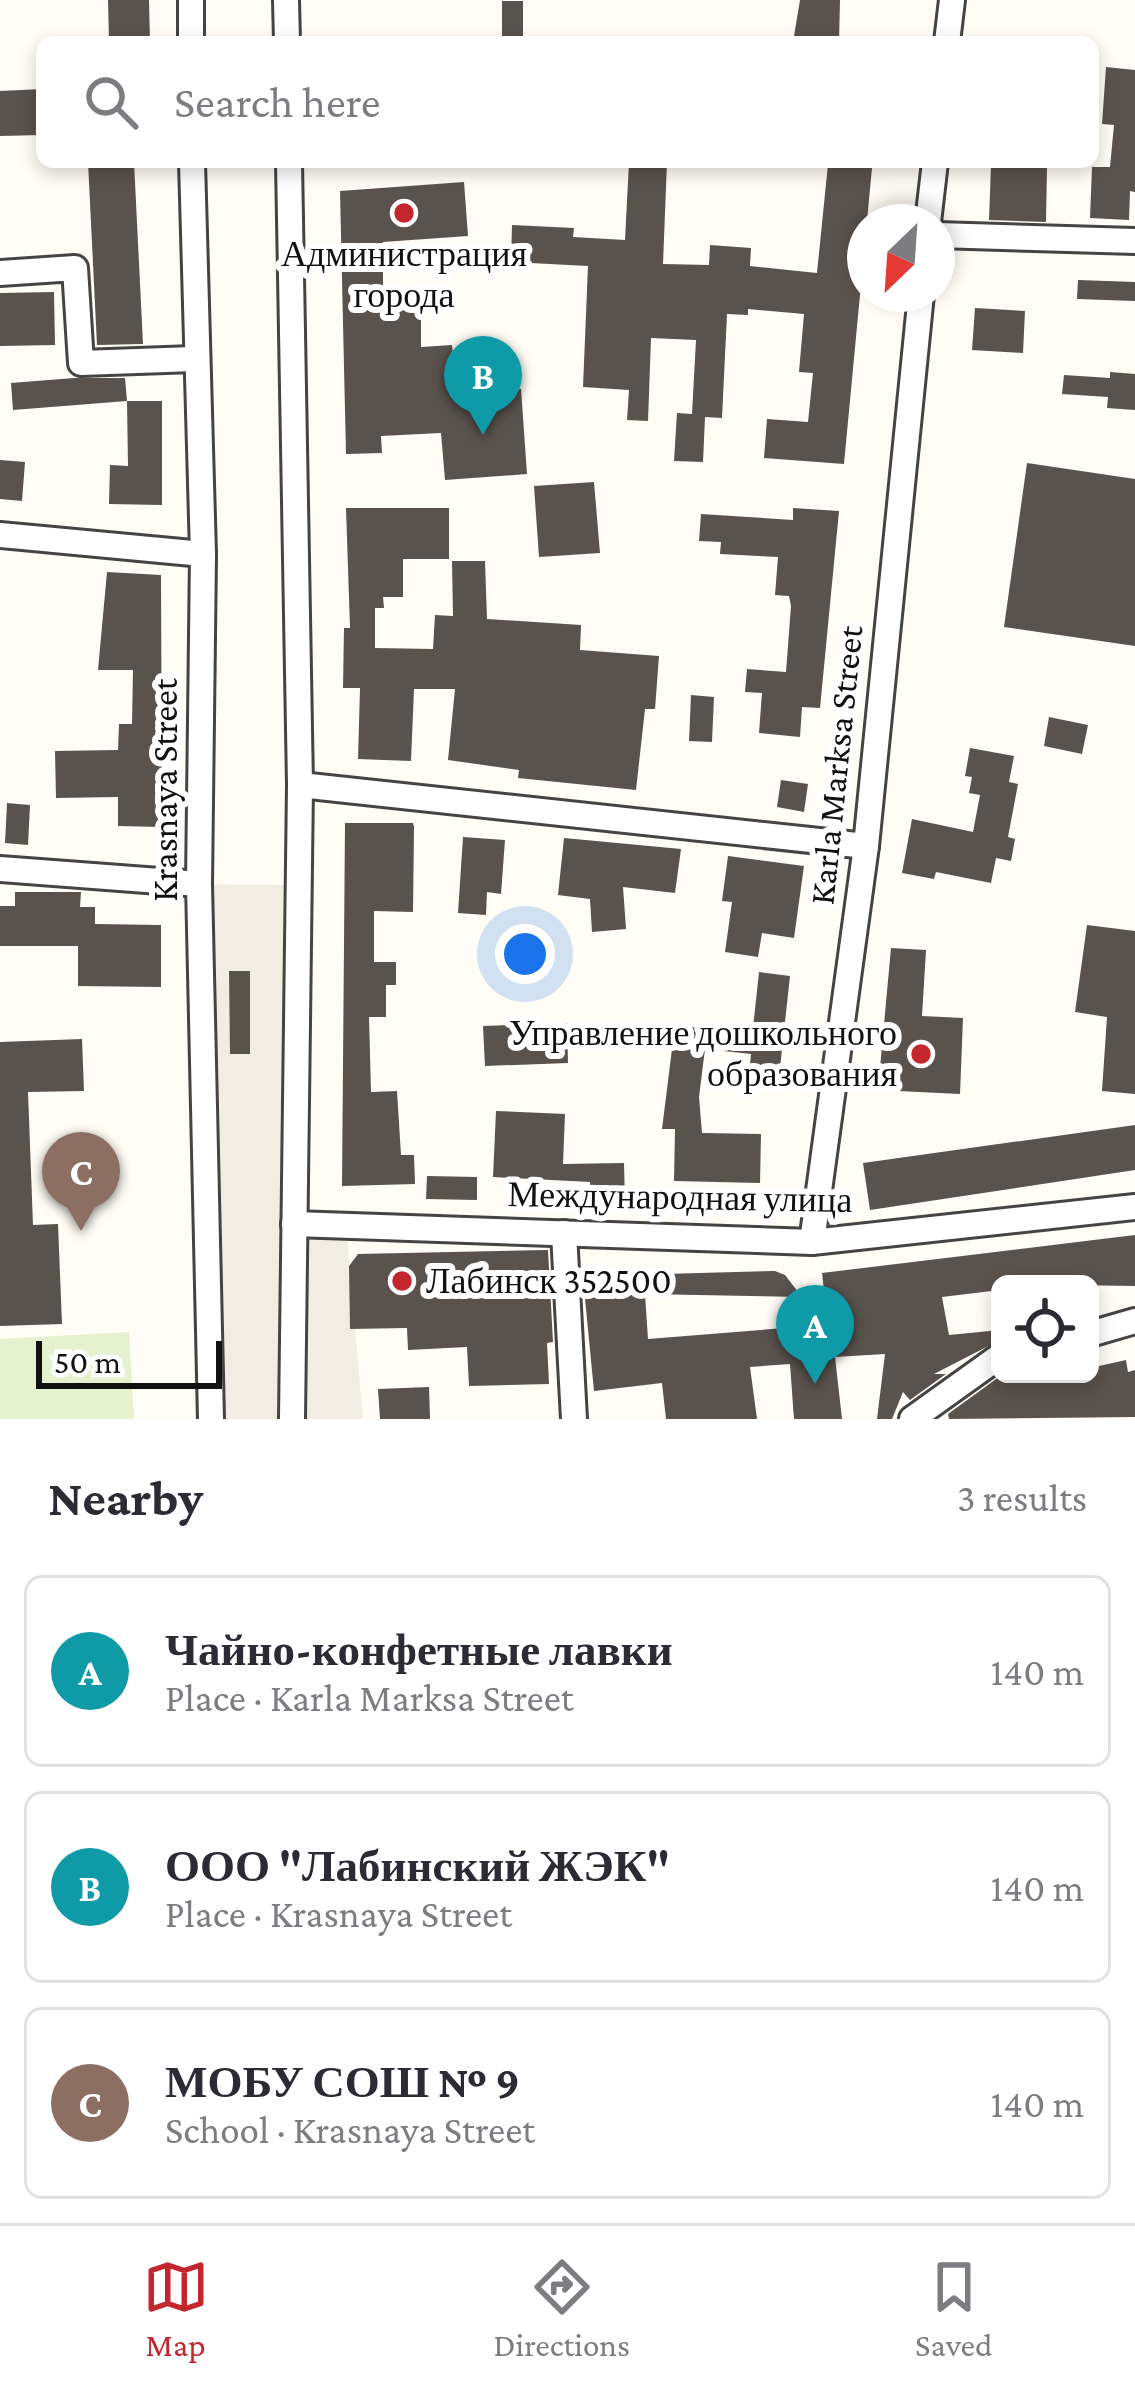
<!DOCTYPE html>
<meta charset="utf-8">
<style>
body{margin:0;font-family:"Crimson Pro",serif;background:#f7f7f7;color:#2b2b33}
.controls{position:absolute;right:36px;bottom:36px;display:grid;overflow:hidden;border-radius:18px;box-shadow:0 6px 18px #0003}
.controls button{width:108px;height:108px;display:grid;place-items:center;padding:0;border:0;border-bottom:3px solid #e1e1e2;background:#fff;color:#2b2b33;font:60px sans-serif}
.compass{position:absolute;left:847px;top:204px;width:108px;height:108px;border-radius:50%;background:#fff;box-shadow:0 6px 18px #0003;rotate:205deg}
.scale{position:absolute;left:36px;bottom:30px;width:186px;box-sizing:border-box;padding-left:12px;border:6px solid #111;border-top:0;font-size:33px;line-height:42px;white-space:nowrap;color:#111;-webkit-text-stroke:9px #fff;paint-order:stroke}
.you{position:absolute;left:525px;top:954px;width:42px;height:42px;margin:-30px;border:9px solid #fff;border-radius:50%;background:#1a73e8;box-shadow:0 0 0 18px #1a73e833}
.badge{display:grid;place-items:center;width:78px;height:78px;border-radius:50%;background:#c4262e;color:#fff;font-size:39px;font-weight:700}
.pin{position:absolute;translate:-50% -99px;filter:drop-shadow(0 3px 6px #0008)}
.pin::after{content:'';position:absolute;top:63px;width:42px;height:36px;background:inherit;clip-path:polygon(0 0,100% 0,50% 100%)}
.list{margin:0;padding:0;list-style:none}
h2{display:flex;justify-content:space-between;align-items:center;height:156px;margin:0;padding:0 48px;font-size:51px}
h2 small{font-size:39px;font-weight:400;color:#7c7c81}
.list li{display:grid;grid-template-columns:78px 1fr auto;gap:36px;align-items:center;box-sizing:border-box;height:192px;margin:0 24px 24px;padding:0 24px;border:3px solid #e1e1e2;border-radius:18px}
.list b{display:block;font-size:45px;white-space:nowrap}
.list p{margin:0;font-size:39px;white-space:nowrap;color:#7c7c81}
.list em{font-size:39px;font-style:normal;color:#7c7c81}
.icon{flex:none;width:66px;height:66px;fill:none;stroke:currentColor;stroke-width:2;stroke-linecap:round;stroke-linejoin:round}
.map{position:relative;flex:none;width:1135px;height:1419px;overflow:hidden}
.search{position:absolute;background:#fff;box-shadow:0 6px 18px #0003;left:36px;right:36px;top:36px;height:132px;display:flex;align-items:center;gap:30px;box-sizing:border-box;padding:0 42px;border-radius:18px;color:#7c7c81;font-size:45px}
.sheet{height:804px;background:#fff}
nav{display:flex;justify-content:space-around;align-items:center;box-sizing:border-box;height:168px;border-top:3px solid #e1e1e2;background:#fff;font-size:33px;color:#7c7c81}
nav a{display:grid;justify-items:center;gap:6px}
nav .on{color:#c4262e}
.map>svg:first-child{display:block}
.pitch{fill:#e6f2cf}
.plaza{fill:#f1ede2}
.building{fill:#5a524d}
.lines{fill:none;stroke-linecap:round;stroke-linejoin:round}
.minor-casing{stroke:#444;stroke-width:30}
.minor{stroke:#fff;stroke-width:24}
.poi-dot{fill:#c4262e;stroke:#fff;stroke-width:4.5}
.labels{text-anchor:middle;dominant-baseline:central;stroke-width:12;stroke-linejoin:round;paint-order:stroke}
.poi-label{font-size:36px;fill:#111;stroke:#fff}
.street-label{font-size:36px;fill:#111;stroke:#fff}
</style>
<div class="map">
<svg width="1135" height="1419" viewBox="0 0 1135 1419">
<rect width="100%" height="100%" fill="#fffdf5"/>
<polygon class="pitch" points="129,1332 134,1419 0,1419 0,1339"/>
<polygon class="plaza" points="199,884 288,885 283,1229 347,1235 363,1419 195,1419 188,891"/>
<g class="building">
<polygon points="108,0 149,0 150,42 109,42"/>
<polygon points="800,0 840,0 839,42 793,42"/>
<rect x="502" y="1" width="21" height="41"/>
<polygon points="1106,67 1135,70 1135,192 1130,191 1129,220 1090,218 1092,167 1110,167 1114,125 1102,124"/>
<polygon points="42,89 42,135 0,136 0,91"/>
<polygon points="88,162 134,162 143,344 97,345"/>
<polygon points="629,162 667,162 663,264 709,265 710,245 751,248 750,266 817,273 828,164 872,168 844,464 764,458 767,419 808,422 813,373 799,372 804,314 748,309 748,315 727,314 722,418 705,417 703,462 674,461 677,413 692,414 696,340 651,338 648,421 627,420 629,390 583,387 588,266 511,262 512,225 574,228 573,237 625,240"/>
<polygon points="991,166 1047,168 1046,222 989,220"/>
<polygon points="464,182 468,236 383,242 383,295 421,294 421,347 452,345 457,394 521,389 527,474 445,480 441,433 381,436 382,453 346,454 340,191"/>
<polygon points="1078,280 1135,282 1135,301 1077,299"/>
<polygon points="54,292 55,345 0,346 0,293"/>
<polygon points="975,308 1025,311 1023,353 972,350"/>
<polygon points="1110,372 1135,374 1135,410 1107,408 1108,397 1062,394 1064,375 1110,378"/>
<polygon points="74,378 125,378 127,401 13,410 11,383"/>
<polygon points="127,401 162,401 162,505 109,504 110,465 128,466"/>
<polygon points="0,460 25,462 22,501 0,499"/>
<polygon points="1027,463 1135,479 1135,646 1004,627"/>
<polygon points="594,482 600,553 539,557 534,486"/>
<polygon points="346,508 449,508 449,559 403,559 403,597 383,597 384,608 375,608 375,648 433,649 435,615 453,616 452,561 485,561 487,619 581,625 580,650 659,656 655,709 645,709 636,790 518,778 519,770 448,760 455,689 414,689 411,761 358,759 360,688 343,688 344,628 350,628"/>
<polygon points="793,508 839,511 820,708 802,707 800,737 759,733 762,693 745,692 747,669 786,672 791,606 789,596 775,595 778,557 720,554 721,542 699,541 701,514 793,520"/>
<polygon points="107,572 161,575 162,827 118,826 118,797 56,798 55,751 118,750 119,724 132,724 133,670 98,670"/>
<polygon points="691,695 714,697 712,742 689,741"/>
<polygon points="1049,717 1088,725 1082,754 1044,746"/>
<polygon points="970,748 1014,756 1009,782 1018,784 1008,837 1015,839 1011,861 996,858 991,883 936,872 934,879 902,873 912,819 973,832 980,795 969,793 972,777 965,776"/>
<polygon points="781,780 808,784 804,812 777,807"/>
<polygon points="7,803 30,805 28,845 5,843"/>
<polygon points="345,823 413,823 414,827 413,912 374,911 374,962 396,962 396,985 386,985 386,1017 369,1017 371,1092 397,1091 401,1155 414,1155 415,1184 342,1186"/>
<polygon points="463,837 505,840 501,894 487,892 486,915 458,913"/>
<polygon points="564,838 681,849 675,893 623,887 626,929 592,932 590,899 558,895"/>
<polygon points="728,856 804,866 794,938 762,933 758,957 725,952 732,902 722,901"/>
<polygon points="15,892 81,892 80,907 95,907 95,924 161,925 161,987 78,986 78,946 0,946 0,906 15,906"/>
<polygon points="1087,925 1135,931 1135,1094 1102,1091 1107,1017 1075,1012"/>
<polygon points="891,948 926,950 922,1016 963,1018 960,1094 878,1090"/>
<polygon points="229,971 250,971 250,1054 230,1054"/>
<polygon points="759,972 790,976 780,1068 750,1064 751,1054 705,1049 699,1097 702,1133 761,1134 760,1183 674,1181 675,1129 662,1129 675,1025 733,1032 734,1026 753,1028"/>
<polygon points="567,1023 568,1063 485,1066 483,1026"/>
<polygon points="82,1039 84,1091 28,1092 33,1225 58,1224 62,1324 0,1326 0,1042"/>
<polygon points="496,1111 565,1114 563,1164 624,1163 625,1201 591,1201 590,1182 493,1177"/>
<polygon points="1135,1125 1135,1170 870,1210 863,1163"/>
<polygon points="427,1176 477,1177 477,1200 426,1199"/>
<polygon points="1135,1235 1135,1286 1000,1284 1000,1290 942,1297 949,1335 1000,1330 1000,1340 934,1374 946,1374 910,1400 903,1392 892,1419 877,1419 885,1354 835,1357 842,1419 794,1419 790,1364 750,1367 757,1419 666,1419 662,1383 594,1391 583,1278 591,1270 626,1270 626,1275 775,1271 785,1275 802,1297 645,1294 648,1339 822,1325 829,1334 822,1273"/>
<polygon points="548,1250 553,1342 547,1343 549,1384 469,1386 467,1347 408,1350 407,1328 350,1329 349,1266 358,1254"/>
<polygon points="1126,1360 1128,1372 1135,1370 1135,1417 949,1419 948,1414 1003,1374 1090,1374 1090,1368"/>
<polygon points="429,1387 430,1419 380,1419 378,1389"/>
</g>
<g class="lines">
<defs>
<g id="minor">
<polyline points="191,0 191,42"/>
<polyline points="286,0 287,42"/>
<polyline points="947,42 952,0"/>
<polyline points="192,162 203,554 199,884 211,1419"/>
<polyline points="289,162 300,785 292,1419"/>
<polyline points="928,222 935,162"/>
<polyline points="937,235 1135,241"/>
<polyline points="0,273 75,268 81,363 194,359"/>
<polyline points="0,535 203,554"/>
<polyline points="300,785 866,846"/>
<polyline points="0,869 199,884"/>
<polyline points="294,1224 812,1242 1135,1207"/>
<polyline points="564,1233 574,1419"/>
<polyline points="812,1242 866,846 921,294"/>
<polyline points="1090,1334 1135,1321"/>
<polyline points="912,1419 1000,1356"/>
</g>
</defs>
<use href="#minor" class="minor-casing"/>
<use href="#minor" class="minor"/>
</g>
<g class="poi-dot">
<circle cx="404" cy="213" r="12"/>
<circle cx="921" cy="1054" r="12"/>
<circle cx="402" cy="1281" r="12"/>
</g>
<g class="labels">
<g class="poi-label">
<text x="404" y="254">Администрация<tspan x="404" dy="41">города</tspan></text>
<text x="897" y="1033" text-anchor="end">Управление дошкольного<tspan x="897" dy="41">образования</tspan></text>
<text x="426" y="1281" text-anchor="start">Лабинск 352500</text>
</g>
<g class="street-label">
<text transform="translate(836 765) rotate(-84)">Karla Marksa Street</text>
<text transform="translate(165 790) rotate(-90)">Krasnaya Street</text>
<text transform="translate(680 1197) rotate(1)">Международная улица</text>
</g>
</g>
</svg>
<div class="controls">
<button><svg class="icon" aria-label="locate" viewBox="0 0 24 24"><circle cx="12" cy="12" r="6"/><path d="M12 2v4M12 18v4M2 12h4M18 12h4"/></svg></button>
</div>
<svg class="compass" viewBox="-18 -18 36 36"><path d="M0-13l5 13h-10z" fill="#e53935"/><path d="M0 13l5-13h-10z" fill="#7c7c81"/></svg>
<div class="scale">50 m</div>
<div class="you"></div>
<div class="pin badge" style="left:815px;top:1384px;background:#0f9aa8">A</div>
<div class="pin badge" style="left:483px;top:435px;background:#0f9aa8">B</div>
<div class="pin badge" style="left:81px;top:1231px;background:#8d6e63">C</div>
<div class="search"><svg class="icon" aria-label="search" viewBox="0 0 24 24"><circle cx="10" cy="10" r="6"/><path d="M15 15l6 6"/></svg>Search here</div>
</div>
<section class="sheet">
<h2>Nearby<small>3 results</small></h2>
<ul class="list">
<li><span class="badge" style="background:#0f9aa8">A</span><div><b>Чайно-конфетные лавки</b><p>Place · Karla Marksa Street</p></div><em>140 m</em></li>
<li><span class="badge" style="background:#0f9aa8">B</span><div><b>ООО &quot;Лабинский ЖЭК&quot;</b><p>Place · Krasnaya Street</p></div><em>140 m</em></li>
<li><span class="badge" style="background:#8d6e63">C</span><div><b>МОБУ СОШ № 9</b><p>School · Krasnaya Street</p></div><em>140 m</em></li>
</ul>
</section>
<nav>
<a class="on"><svg class="icon" aria-label="map" viewBox="0 0 24 24"><path d="M3 6l6-2 6 2 6-2v14l-6 2-6-2-6 2zM9 4v14M15 6v14"/></svg>Map</a>
<a><svg class="icon" aria-label="directions" viewBox="0 0 24 24"><path d="M12 3l9 9-9 9-9-9zM9 14v-3h6M13 9l2 2-2 2"/></svg>Directions</a>
<a><svg class="icon" aria-label="saved" viewBox="0 0 24 24"><path d="M7 4h10v16l-5-4-5 4z"/></svg>Saved</a>
</nav>
